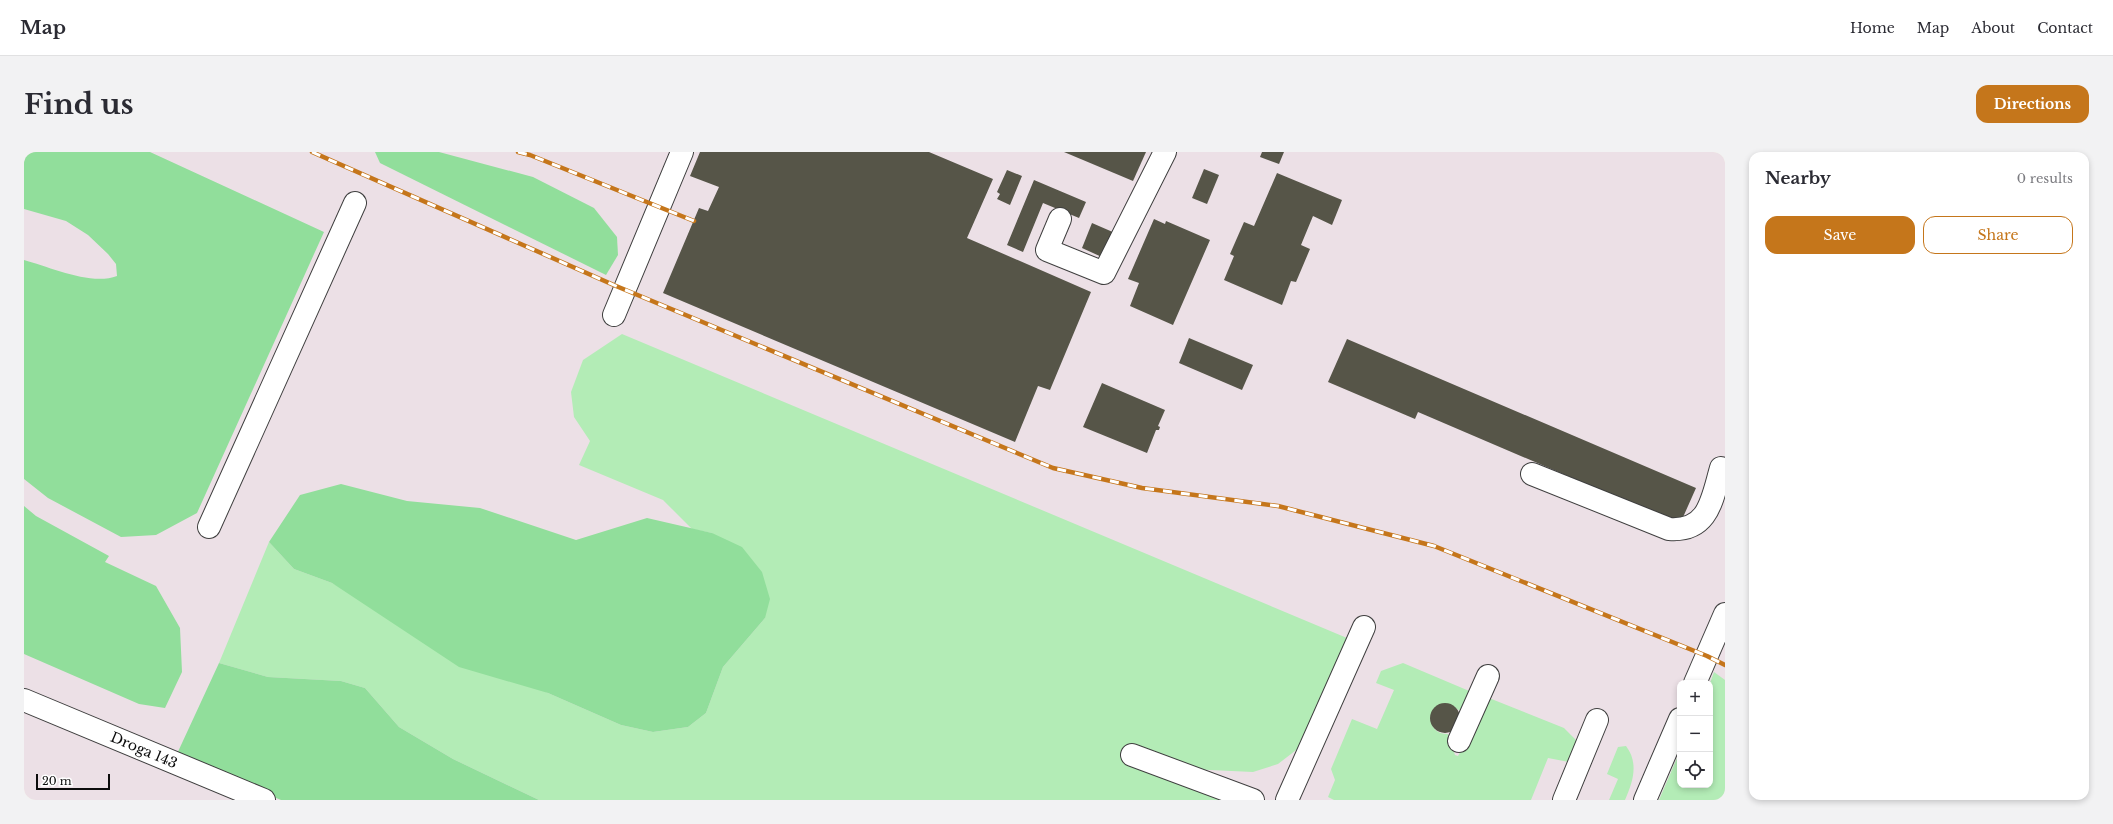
<!DOCTYPE html>
<meta charset="utf-8">
<style>
body{margin:0;font-family:"Libre Baskerville",serif;background:#f2f2f3;color:#2b2b33}
.controls{position:absolute;right:12px;bottom:12px;display:grid;overflow:hidden;border-radius:8px;box-shadow:0 2px 6px #0003}
.controls button{width:36px;height:36px;display:grid;place-items:center;padding:0;border:0;border-bottom:1px solid #e1e1e2;background:#fff;color:#2b2b33;font:20px sans-serif}
.scale{position:absolute;left:12px;bottom:10px;width:74px;box-sizing:border-box;padding-left:4px;border:2px solid #0c0c0c;border-top:0;font-size:11px;line-height:14px;white-space:nowrap;color:#0c0c0c;-webkit-text-stroke:3px #fff;paint-order:stroke}
.list{margin:0;padding:0;list-style:none}
h2{display:flex;justify-content:space-between;align-items:center;height:52px;margin:0;padding:0 16px;font-size:17px}
h2 small{font-size:13px;font-weight:400;color:#7c7c81}
.actions{display:flex;gap:8px;padding:12px 16px}
.actions a{flex:1;padding:9px 0;border:1px solid #c5761b;border-radius:12px;text-align:center;font-size:14px;color:#c5761b}
.actions .main{background:#c5761b;color:#fff}
.icon{flex:none;width:22px;height:22px;fill:none;stroke:currentColor;stroke-width:2;stroke-linecap:round;stroke-linejoin:round}
.map{position:relative;flex:none;width:1701px;height:648px;overflow:hidden;border-radius:12px}
header{display:flex;align-items:center;gap:24px;box-sizing:border-box;height:56px;padding:0 20px;background:#fff;border-bottom:1px solid #e1e1e2}
header strong{font-size:19px}
nav{display:flex;gap:22px;margin-inline-start:auto;font-size:14px}
.intro{display:flex;align-items:center;justify-content:space-between;box-sizing:border-box;height:96px;padding:0 24px}
h1{margin:0;font-size:28px}
.button{padding:10px 18px;border-radius:12px;background:#c5761b;color:#fff;font-size:14px;font-weight:700}
main{display:flex;gap:24px;padding:0 24px}
aside{flex:1;background:#fff;border-radius:12px;box-shadow:0 2px 6px #0003}
.map>svg:first-child{display:block}
.industrial{fill:#ece0e6;fill-rule:evenodd}
.green{fill:#b3ecb6}
.forest{fill:#91de9b}
.building{fill:#565548}
.lines{fill:none;stroke-linecap:round;stroke-linejoin:round}
.minor-casing{stroke:#3f3f3f;stroke-width:24}
.minor{stroke:#fff;stroke-width:22}
.rail-casing{stroke:#c5761b;stroke-width:4.5}
.rail{stroke:#fff;stroke-width:3;stroke-dasharray:9;stroke-linecap:butt}
.labels{text-anchor:middle;dominant-baseline:central;stroke-width:4;stroke-linejoin:round;paint-order:stroke}
.street-label{font-size:14px;fill:#0c0c0c;stroke:#fff}
</style>
<header>
<strong>Map</strong>
<nav><a>Home</a><a>Map</a><a>About</a><a>Contact</a></nav>
</header>
<div class="intro"><h1>Find us</h1><a class="button">Directions</a></div>
<main>
<div class="map">
<svg width="1701" height="648" viewBox="0 0 1701 648">
<rect width="100%" height="100%" fill="#f7ffec"/>
<path class="industrial" d="M0,0H1701V648H0ZM1656,531H1686V633H1656Z"/>
<g class="green">
<polygon points="598,182 1323,486 1280,592 1254,612 1229,620 1165,617 1202,648 515,648 429,607 375,575 341,536 317,529 244,525 195,511 245,390 270,417 308,431 524,541 597,573 629,580 664,575 682,561 699,515 741,466 688,381 668,377 639,348 555,313 566,289 550,265 547,240 559,208"/>
<path d="M1379,511L1450,541L1442,561C1428,557 1418,541 1407,563C1406,575 1412,582 1424,582L1431,603L1434,604L1465,546L1540,576L1554,590L1550,611L1524,606L1507,648H1310L1304,645L1311,628L1307,617L1328,567L1353,577L1370,538L1352,531L1357,519Z"/>
<polygon points="1690,520 1701,528 1701,648 1635,648 1656,599 1656,633 1686,633 1686,531"/>
<path d="M1602,594C1615,611 1609,630 1601,648H1585L1594,627L1583,622L1594,595Z"/>
</g>
<g class="forest">
<path d="M0,0H126L300,80L173,361L132,383L97,385L24,346L0,327V108C26,115 67,134 93,124L92,112L84,102L64,83L42,69L0,57Z"/>
<polygon points="351,0 415,0 509,25 570,56 593,85 594,103 582,123 356,11"/>
<polygon points="317,332 383,349 456,356 552,388 623,366 688,381 718,395 738,420 746,447 741,466 699,515 682,561 664,575 629,580 597,573 524,541 435,515 308,431 270,417 245,390 276,343"/>
<polygon points="0,354 12,364 85,404 81,410 132,434 156,476 158,520 141,556 115,552 0,502"/>
<polygon points="195,511 244,525 317,529 341,536 375,575 429,607 515,648 257,648 152,604"/>
</g>
<g class="building">
<polygon points="676,0 905,0 969,27 943,86 1067,140 1026,238 1014,234 991,290 639,141 675,56 684,59 695,35 666,24"/>
<polygon points="1040,0 1122,0 1109,29"/>
<polygon points="1238,0 1260,0 1255,12 1236,5"/>
<polygon points="1180,17 1195,23 1183,52 1168,46"/>
<polygon points="983,18 998,24 986,53 973,47 976,42 973,40"/>
<polygon points="1253,21 1318,48 1308,73 1289,64 1277,93 1286,97 1272,130 1267,129 1258,153 1200,128 1210,104 1206,102 1220,70 1230,74"/>
<polygon points="1010,28 1062,50 1055,66 1019,51 999,100 983,93"/>
<polygon points="1130,67 1141,72 1142,69 1186,88 1149,173 1106,154 1115,131 1104,127"/>
<polygon points="1068,71 1091,81 1080,106 1058,96"/>
<polygon points="1165,186 1229,213 1218,238 1155,211"/>
<polygon points="1323,187 1672,336 1656,372 1394,260 1391,267 1304,230"/>
<polygon points="1078,231 1141,258 1134,274 1136,275 1135,278 1132,278 1123,301 1059,275"/>
<circle cx="1421" cy="566" r="15"/>
</g>
<g class="lines">
<defs>
<g id="minor">
<polyline points="1036,67 1023,98 1080,121 1141,0"/>
<polyline points="590,163 658,0"/>
<path d="M1508,322L1645,377C1685,380 1688,347 1697,316L1701,318"/>
<polyline points="185,375 331,51"/>
<polyline points="1671,531 1701,462"/>
<polyline points="0,548 240,648"/>
<polyline points="1435,589 1464,524"/>
<polyline points="1108,603 1229,648"/>
<polyline points="1263,648 1340,475"/>
<polyline points="1540,648 1573,568"/>
<polyline points="1621,648 1656,567"/>
</g>
</defs>
<use href="#minor" class="minor-casing"/>
<use href="#minor" class="minor"/>
<defs>
<g id="rail">
<polyline points="288,0 592,134 1029,316 1118,336 1254,354 1410,394 1683,504 1701,513"/>
<polyline points="494,0 506,3 670,69"/>
</g>
</defs>
<use href="#rail" class="rail-casing"/>
<use href="#rail" class="rail"/>
</g>
<g class="labels">
<g class="street-label">
<text transform="translate(120 598) rotate(23)">Droga 143</text>
</g>
</g>
</svg>
<div class="controls">
<button>+</button>
<button>−</button>
<button><svg class="icon" aria-label="locate" viewBox="0 0 24 24"><circle cx="12" cy="12" r="6"/><path d="M12 2v4M12 18v4M2 12h4M18 12h4"/></svg></button>
</div>
<div class="scale">20 m</div>
</div>
<aside>
<h2>Nearby<small>0 results</small></h2>
<ul class="list">
</ul>
<div class="actions"><a class="main">Save</a><a>Share</a></div>
</aside>
</main>
